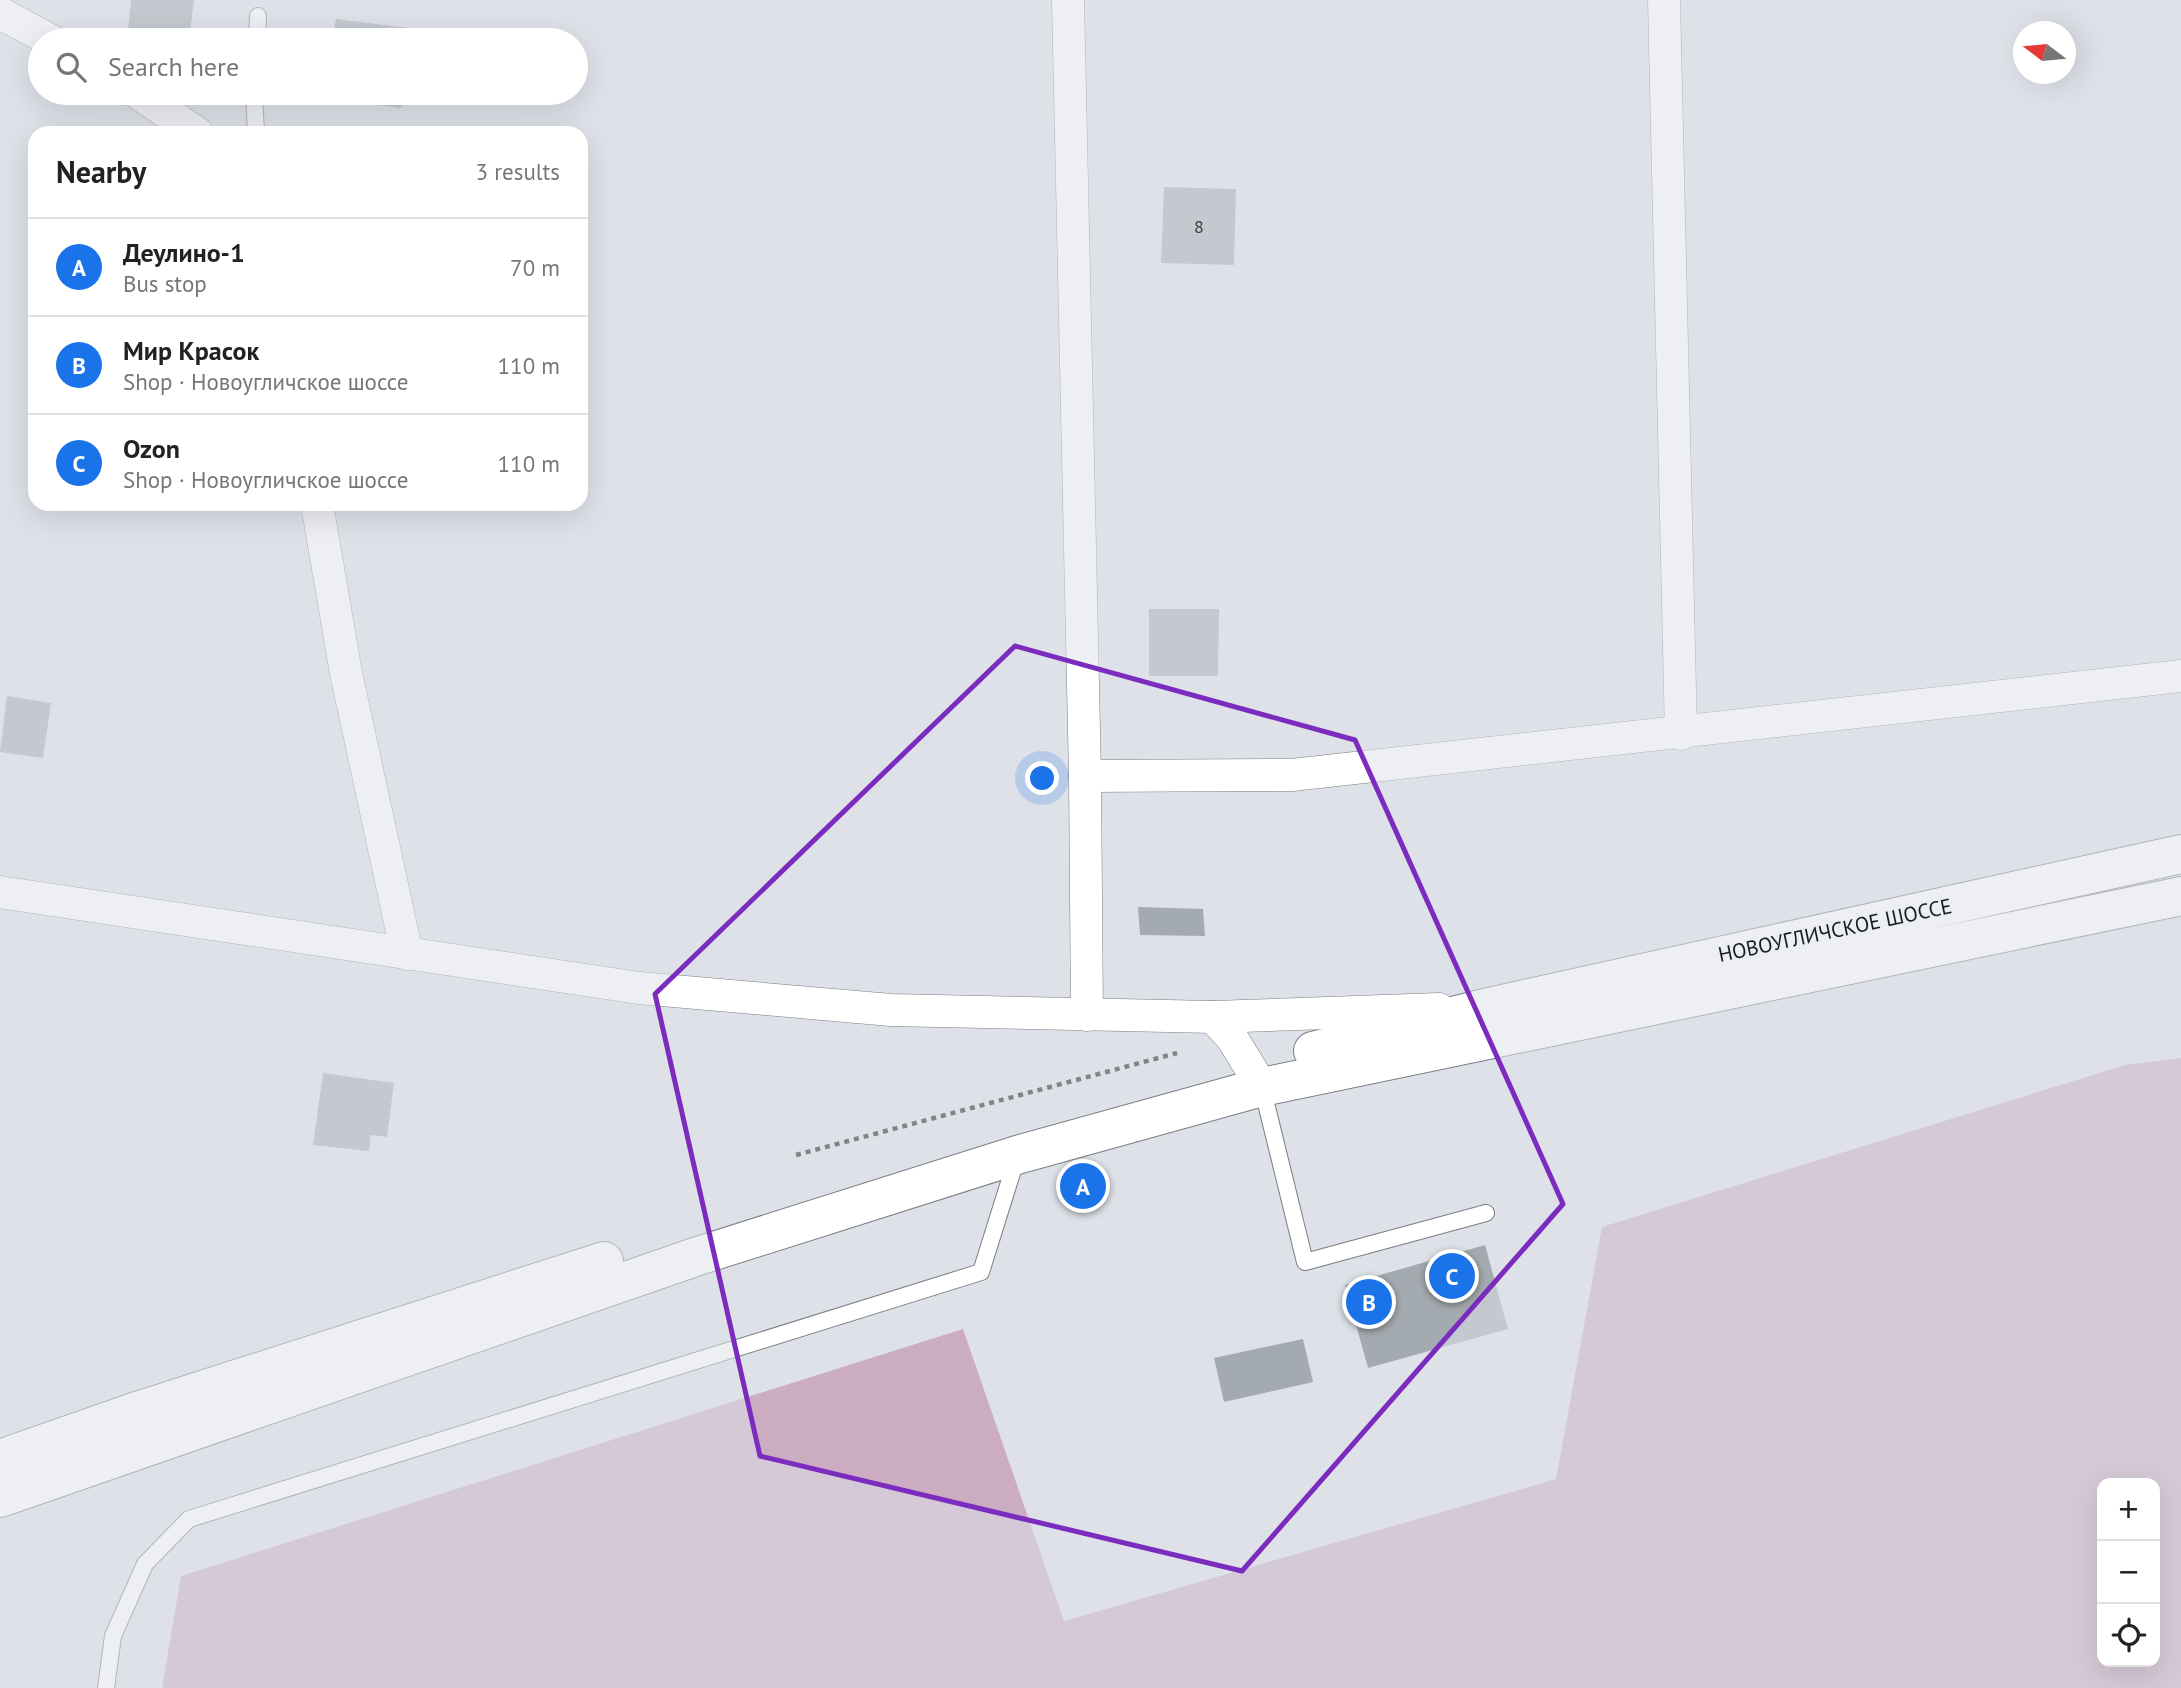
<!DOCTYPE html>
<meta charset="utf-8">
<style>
body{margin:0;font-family:"PT Sans",sans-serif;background:#f6f6f6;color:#222}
.controls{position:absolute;right:21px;bottom:21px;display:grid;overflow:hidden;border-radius:14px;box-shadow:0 7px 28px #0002}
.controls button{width:63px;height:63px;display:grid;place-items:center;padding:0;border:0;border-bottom:2px solid #e0e0e0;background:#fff;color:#222;font:35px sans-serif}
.compass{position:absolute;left:2013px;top:21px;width:63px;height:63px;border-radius:50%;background:#fff;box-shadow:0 7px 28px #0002;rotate:286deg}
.you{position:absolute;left:1043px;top:779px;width:24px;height:24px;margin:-18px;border:5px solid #fff;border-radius:50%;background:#1a73e8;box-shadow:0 0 0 10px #1a73e833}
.badge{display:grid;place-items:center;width:46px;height:46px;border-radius:50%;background:#1a73e8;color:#fff;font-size:23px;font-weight:700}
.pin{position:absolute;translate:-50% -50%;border:4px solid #fff;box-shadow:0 2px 7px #0006}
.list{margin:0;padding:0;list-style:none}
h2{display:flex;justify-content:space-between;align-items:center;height:91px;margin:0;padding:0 28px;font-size:30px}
h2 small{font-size:23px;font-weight:400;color:#767676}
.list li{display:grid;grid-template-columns:46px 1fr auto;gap:21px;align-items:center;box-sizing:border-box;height:98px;padding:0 28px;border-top:2px solid #e0e0e0}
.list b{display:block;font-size:26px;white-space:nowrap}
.list p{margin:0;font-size:23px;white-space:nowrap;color:#767676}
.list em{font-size:23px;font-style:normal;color:#767676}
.icon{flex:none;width:38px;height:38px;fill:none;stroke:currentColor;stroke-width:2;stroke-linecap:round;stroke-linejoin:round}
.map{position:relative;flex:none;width:2181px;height:1688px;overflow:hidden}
.search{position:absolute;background:#fff;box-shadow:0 7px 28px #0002;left:28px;top:28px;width:560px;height:77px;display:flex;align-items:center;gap:18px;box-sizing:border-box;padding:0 24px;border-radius:38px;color:#767676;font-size:26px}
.panel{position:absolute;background:#fff;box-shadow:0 7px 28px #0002;left:28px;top:126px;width:560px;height:385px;border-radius:21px}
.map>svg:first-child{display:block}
.green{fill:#ccacc0;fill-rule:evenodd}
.building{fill:#a4abb0}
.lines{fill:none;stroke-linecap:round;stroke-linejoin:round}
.lane-casing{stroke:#7b7d84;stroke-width:18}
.street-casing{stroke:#7b7d84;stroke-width:33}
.primary-casing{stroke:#7b7d84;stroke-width:40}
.path{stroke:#828489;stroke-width:4.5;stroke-dasharray:5 5;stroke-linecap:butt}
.lane{stroke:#fff;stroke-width:16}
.street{stroke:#fff;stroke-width:32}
.primary{stroke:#fff;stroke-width:38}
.marked{fill:none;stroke:#7b2cbf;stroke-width:5;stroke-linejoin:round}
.labels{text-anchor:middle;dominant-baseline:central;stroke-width:5;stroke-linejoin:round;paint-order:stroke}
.number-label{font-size:18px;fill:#3d4043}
.street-label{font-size:21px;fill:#1b1c1f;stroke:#eceef6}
</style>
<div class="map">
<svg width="2181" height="1688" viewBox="0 0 2181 1688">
<rect width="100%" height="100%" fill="#dfe1e9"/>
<path class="green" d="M2181,1058V1688H162L181,1576L963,1329L1064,1621L1556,1479L1602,1227L2125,1065ZM2102,1483H2155V1662H2102Z"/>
<g class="building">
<polygon points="131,0 194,0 189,40 127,40"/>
<polygon points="336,19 417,29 415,40 332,40"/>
<polygon points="322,93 404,93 401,108 322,97"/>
<polygon points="1164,187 1236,189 1234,265 1161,263"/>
<polygon points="1149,609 1219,609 1218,676 1149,676"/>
<polygon points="7,696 51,703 43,758 0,752"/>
<polygon points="1138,907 1203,909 1205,936 1140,935"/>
<polygon points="323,1073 394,1083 387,1137 371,1135 369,1151 313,1145"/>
<polygon points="1485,1245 1508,1329 1368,1368 1345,1285"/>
<polygon points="1303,1339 1313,1382 1224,1402 1214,1358"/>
</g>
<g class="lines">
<defs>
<g id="lane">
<polyline points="257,40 258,16"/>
<polyline points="254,93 256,133"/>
<polyline points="1262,1087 1305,1262 1486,1213"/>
<polyline points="106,1688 113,1636 145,1564 189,1519 981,1272 1017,1157"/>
</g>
<g id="street">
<polyline points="1068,0 1085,776 1292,775 2181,676"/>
<polyline points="1664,0 1681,734"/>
<polyline points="0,13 50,40"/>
<polyline points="138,93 197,133"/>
<polyline points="317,504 346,673 407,954"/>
<polyline points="1085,776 1087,1015"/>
<polyline points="0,892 639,988 891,1010 1213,1017 1439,1009"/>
<polyline points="1213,1017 1232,1038 1262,1087"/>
</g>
<g id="primary">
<polyline points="1313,1051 1489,1007 2181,854"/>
<polyline points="0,1459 140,1410 604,1261"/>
<polyline points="0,1498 698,1256 1017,1155 1262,1087 2181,896"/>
</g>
</defs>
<use href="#lane" class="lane-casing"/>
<use href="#street" class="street-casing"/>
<use href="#primary" class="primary-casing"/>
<polyline class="path" points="796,1155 1177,1053"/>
<use href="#lane" class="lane"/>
<use href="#street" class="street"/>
<use href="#primary" class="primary"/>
</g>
<path d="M0 0H2181V1688H0ZM1015,646L1355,740L1563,1204L1242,1571L760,1456L655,994Z" fill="#dfe1e9" fill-opacity=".55" fill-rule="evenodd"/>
<path class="marked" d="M1015,646L1355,740L1563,1204L1242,1571L760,1456L655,994Z"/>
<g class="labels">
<g class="number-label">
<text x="1199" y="226">8</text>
</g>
<g class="street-label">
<text transform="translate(1835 930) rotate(-12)">НОВОУГЛИЧСКОЕ ШОССЕ</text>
</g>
</g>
</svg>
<div class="controls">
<button>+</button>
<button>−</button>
<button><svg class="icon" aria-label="locate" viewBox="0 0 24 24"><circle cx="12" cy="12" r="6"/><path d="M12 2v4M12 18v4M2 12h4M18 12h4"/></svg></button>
</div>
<svg class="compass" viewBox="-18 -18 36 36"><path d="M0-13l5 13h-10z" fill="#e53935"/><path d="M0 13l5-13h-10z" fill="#767676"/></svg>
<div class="you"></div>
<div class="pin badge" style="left:1083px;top:1186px">A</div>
<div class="pin badge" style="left:1369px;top:1302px">B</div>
<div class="pin badge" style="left:1452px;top:1276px">C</div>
<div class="search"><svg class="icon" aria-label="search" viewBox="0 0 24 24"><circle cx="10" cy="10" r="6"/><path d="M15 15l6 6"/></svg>Search here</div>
<section class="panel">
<h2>Nearby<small>3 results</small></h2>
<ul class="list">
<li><span class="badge">A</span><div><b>Деулино-1</b><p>Bus stop</p></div><em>70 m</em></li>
<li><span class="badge">B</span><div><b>Мир Красок</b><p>Shop · Новоугличское шоссе</p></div><em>110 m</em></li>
<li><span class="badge">C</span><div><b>Ozon</b><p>Shop · Новоугличское шоссе</p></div><em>110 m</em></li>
</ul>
</section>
</div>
